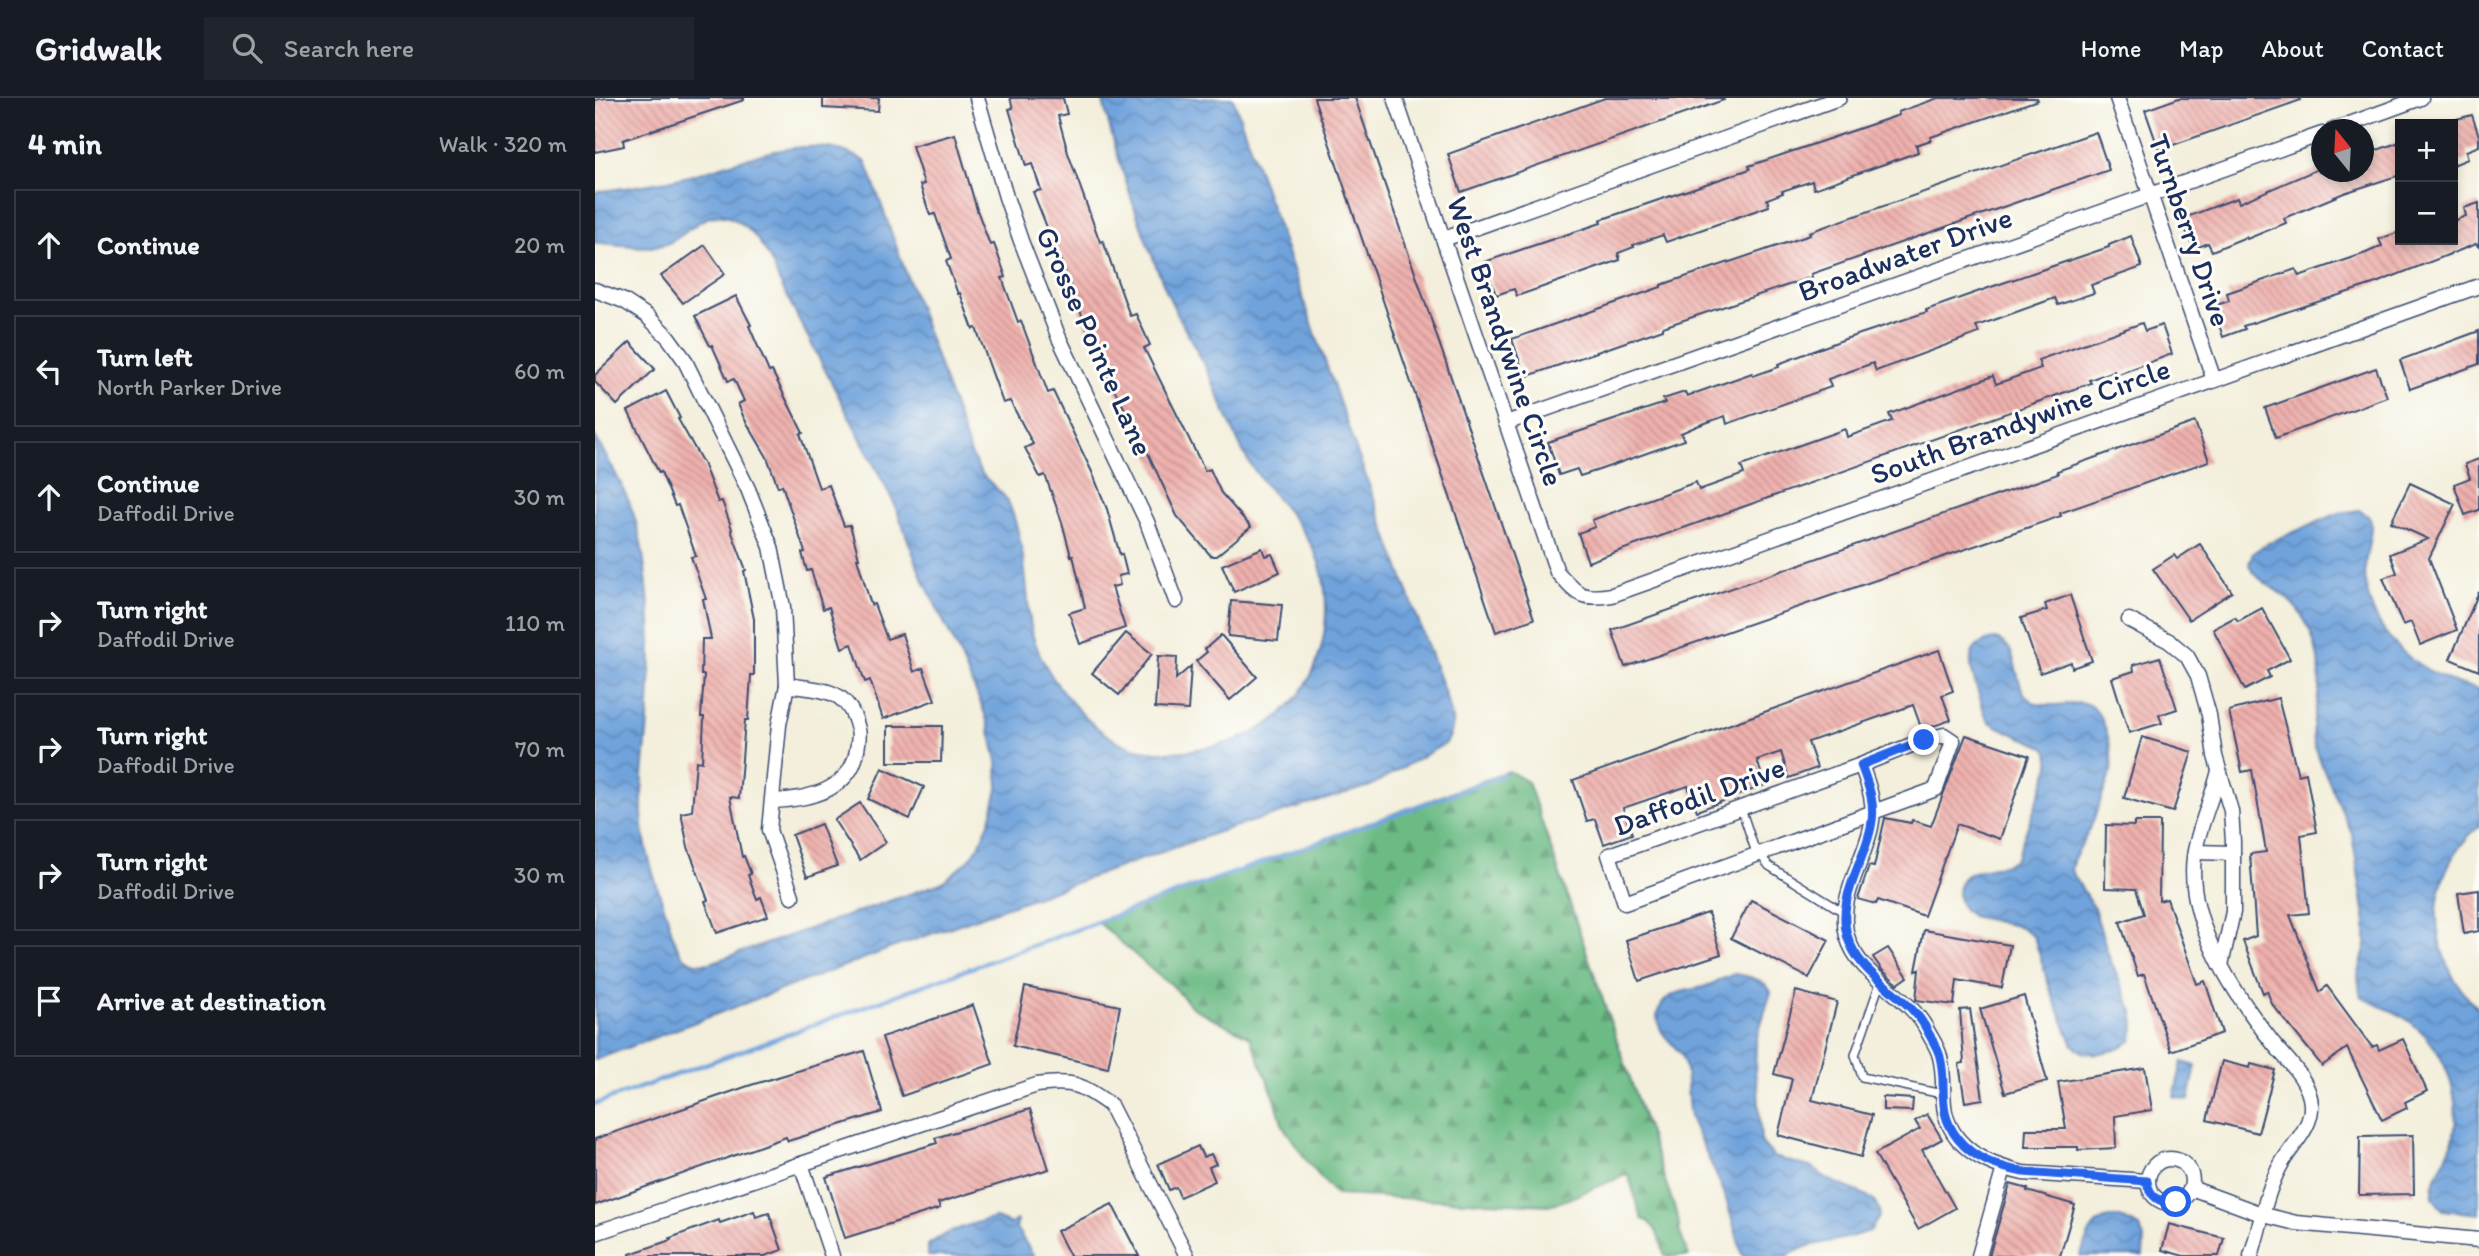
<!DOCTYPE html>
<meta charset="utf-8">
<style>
body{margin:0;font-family:Itim,sans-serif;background:#20242c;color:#f1f3f6}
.controls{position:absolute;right:21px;top:21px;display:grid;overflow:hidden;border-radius:0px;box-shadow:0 4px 10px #0003}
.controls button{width:63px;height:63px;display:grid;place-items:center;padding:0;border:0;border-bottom:2px solid #363941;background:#171b24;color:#f1f3f6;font:35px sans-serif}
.compass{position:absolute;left:1716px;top:21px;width:63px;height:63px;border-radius:50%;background:#171b24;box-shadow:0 4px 10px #0003;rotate:342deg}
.stop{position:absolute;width:21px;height:21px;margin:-16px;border:5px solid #2563eb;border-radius:50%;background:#fff}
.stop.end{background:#2563eb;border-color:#fff;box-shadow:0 2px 7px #0008}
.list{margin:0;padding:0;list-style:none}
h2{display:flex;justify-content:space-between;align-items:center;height:91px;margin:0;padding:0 28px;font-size:30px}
h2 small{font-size:23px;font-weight:400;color:#9ea1a6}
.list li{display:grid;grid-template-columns:46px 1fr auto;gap:21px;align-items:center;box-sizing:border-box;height:112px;margin:0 14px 14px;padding:0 14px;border:2px solid #363941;border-radius:0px}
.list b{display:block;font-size:26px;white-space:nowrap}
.list p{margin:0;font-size:23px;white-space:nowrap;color:#9ea1a6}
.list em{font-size:23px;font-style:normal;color:#9ea1a6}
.icon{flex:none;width:38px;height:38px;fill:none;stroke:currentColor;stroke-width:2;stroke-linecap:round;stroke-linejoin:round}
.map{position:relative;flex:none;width:1884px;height:1158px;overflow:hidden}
header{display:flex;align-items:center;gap:42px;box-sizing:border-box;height:98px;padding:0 35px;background:#171b24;border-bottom:2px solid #363941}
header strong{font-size:33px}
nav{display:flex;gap:38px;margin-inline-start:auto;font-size:24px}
.search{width:490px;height:63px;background:#20242c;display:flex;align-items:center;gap:18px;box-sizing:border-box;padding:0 24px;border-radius:0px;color:#9ea1a6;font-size:26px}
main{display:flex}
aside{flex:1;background:#171b24}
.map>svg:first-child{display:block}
.forest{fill:url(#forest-firs);stroke:#447572;stroke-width:2}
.water{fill:url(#water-waves);stroke:#46699d;stroke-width:2}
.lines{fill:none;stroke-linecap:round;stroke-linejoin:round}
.stream{stroke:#70a3dc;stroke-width:4.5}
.building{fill:url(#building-back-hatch)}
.service-casing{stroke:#3b4c71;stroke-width:10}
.minor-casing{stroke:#3b4c71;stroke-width:17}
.service{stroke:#fff;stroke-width:7}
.minor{stroke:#fff;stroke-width:14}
.route{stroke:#2563eb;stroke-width:9}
.labels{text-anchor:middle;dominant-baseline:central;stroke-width:6;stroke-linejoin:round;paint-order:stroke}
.street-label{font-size:30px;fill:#1b2f5e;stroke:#fdfcf7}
</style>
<header>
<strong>Gridwalk</strong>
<div class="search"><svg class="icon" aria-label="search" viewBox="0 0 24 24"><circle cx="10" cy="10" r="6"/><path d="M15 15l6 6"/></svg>Search here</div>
<nav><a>Home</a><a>Map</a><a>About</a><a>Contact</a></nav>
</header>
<main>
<aside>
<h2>4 min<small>Walk · 320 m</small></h2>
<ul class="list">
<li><svg class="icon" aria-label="ahead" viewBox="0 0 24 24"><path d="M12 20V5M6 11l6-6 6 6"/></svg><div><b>Continue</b></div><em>20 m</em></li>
<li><svg class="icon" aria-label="left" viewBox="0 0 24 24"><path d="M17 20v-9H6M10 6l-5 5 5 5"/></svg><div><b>Turn left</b><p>North Parker Drive</p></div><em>60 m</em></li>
<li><svg class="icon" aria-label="ahead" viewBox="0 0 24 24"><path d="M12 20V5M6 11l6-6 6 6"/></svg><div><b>Continue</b><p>Daffodil Drive</p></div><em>30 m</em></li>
<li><svg class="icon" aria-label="right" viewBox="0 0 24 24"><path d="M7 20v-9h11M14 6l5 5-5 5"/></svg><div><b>Turn right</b><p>Daffodil Drive</p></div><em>110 m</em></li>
<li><svg class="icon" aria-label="right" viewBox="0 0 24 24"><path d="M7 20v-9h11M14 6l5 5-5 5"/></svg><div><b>Turn right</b><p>Daffodil Drive</p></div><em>70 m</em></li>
<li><svg class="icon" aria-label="right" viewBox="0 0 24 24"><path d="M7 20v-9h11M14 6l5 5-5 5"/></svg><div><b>Turn right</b><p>Daffodil Drive</p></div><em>30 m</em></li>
<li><svg class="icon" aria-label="arrive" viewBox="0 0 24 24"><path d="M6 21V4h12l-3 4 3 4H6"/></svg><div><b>Arrive at destination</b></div></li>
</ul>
</aside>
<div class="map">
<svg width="1884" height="1158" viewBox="0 0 1884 1158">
<defs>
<pattern id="forest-firs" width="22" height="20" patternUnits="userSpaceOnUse" patternTransform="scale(1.75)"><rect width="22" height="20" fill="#6cbb85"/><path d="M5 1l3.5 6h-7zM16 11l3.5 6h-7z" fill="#589870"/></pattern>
<pattern id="water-waves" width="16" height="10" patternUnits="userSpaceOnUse" patternTransform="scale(1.75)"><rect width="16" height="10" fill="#70a3dc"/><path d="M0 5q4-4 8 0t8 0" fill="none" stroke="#5b85b6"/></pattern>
<pattern id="building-back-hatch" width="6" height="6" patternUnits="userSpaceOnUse" patternTransform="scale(1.75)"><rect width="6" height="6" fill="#efb1ad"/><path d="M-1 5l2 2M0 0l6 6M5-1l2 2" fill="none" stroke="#c19090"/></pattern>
</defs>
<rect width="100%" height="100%" fill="#fdfcf7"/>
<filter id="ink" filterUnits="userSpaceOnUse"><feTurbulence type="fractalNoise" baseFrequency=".0143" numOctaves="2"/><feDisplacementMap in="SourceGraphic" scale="14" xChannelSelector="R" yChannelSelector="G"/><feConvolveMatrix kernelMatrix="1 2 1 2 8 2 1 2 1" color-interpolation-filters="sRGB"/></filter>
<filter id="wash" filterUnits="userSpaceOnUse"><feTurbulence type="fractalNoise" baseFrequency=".00686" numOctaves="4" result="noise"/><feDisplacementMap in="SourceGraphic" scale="28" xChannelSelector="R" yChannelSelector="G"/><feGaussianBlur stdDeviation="1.57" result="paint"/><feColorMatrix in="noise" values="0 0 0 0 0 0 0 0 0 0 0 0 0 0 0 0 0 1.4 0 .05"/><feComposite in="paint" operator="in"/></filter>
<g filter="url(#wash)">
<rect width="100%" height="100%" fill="#f3efdc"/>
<path class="forest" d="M914,673L933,684L1083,1120L1085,1135L1094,1158H1070C1065,1145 1062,1124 1047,1121L1033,1076L968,1103L953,1107L741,1097L714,1066L688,1028L680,1001L655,939L598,910L576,886L565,879L503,824Z"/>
<g class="water">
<path d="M507,0H638L758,343L849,593C855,614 864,626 851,645L775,688L629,732L522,770L294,851L0,962V338C11,359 25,381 34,404C46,433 50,466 53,497C58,543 56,589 52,635C49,668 44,703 49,736C53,764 63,791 72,817C80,844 82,869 115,865L346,785L373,763L384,748L395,722L403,691L402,663L394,629L387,608L364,555L326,477L300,407L183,181C175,154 146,107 112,120C97,126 86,141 71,146C53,153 20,145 0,145V94C30,90 61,86 90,79C145,65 217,28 271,64L376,356C380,363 383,371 388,377C397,388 410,395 415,408C427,439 430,470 433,502C434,514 435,527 438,538C445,561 457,581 473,600C513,649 547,662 609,650C638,645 662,636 685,617C726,582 738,527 727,475C717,430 675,400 652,361C635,331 625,298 610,268C598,245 585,223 574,199C546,135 524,67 507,0Z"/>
<path d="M1764,412L1773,418L1776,423C1777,440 1770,456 1770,472C1770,537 1826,579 1884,591V728C1826,779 1830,860 1884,912V1116L1848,1112L1838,1100C1836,1078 1851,1064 1857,1045C1869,1001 1850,947 1811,921C1798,912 1782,908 1768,900L1765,894L1763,878L1771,847V825L1757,736L1721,654C1714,628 1721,616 1724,591C1726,573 1723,555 1717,538C1713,527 1705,514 1698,506C1685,491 1662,486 1654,466L1658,455L1673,445L1744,415Z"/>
<path d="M1400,541C1430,547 1413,597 1443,606C1459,610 1477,603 1493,606C1512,617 1518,654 1516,674L1495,731L1478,762L1476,773L1499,810L1514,859L1538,914L1540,925L1536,943L1520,952L1501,956L1487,954L1478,947L1456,894L1439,839L1426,829L1377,818C1369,813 1363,805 1363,795C1365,763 1404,776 1421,760L1455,668L1453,654L1449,649C1436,642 1402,631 1394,623C1388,616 1387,605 1384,597C1377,574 1364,547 1400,541Z"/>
<path d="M1140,876C1153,878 1170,881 1176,894L1161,942L1160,974L1163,990L1166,1044L1179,1059L1218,1070L1232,1081L1271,1097L1280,1104L1285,1113L1284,1119L1275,1133L1251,1140L1213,1148L1191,1158H1149L1147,1156L1129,1094L1096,1022C1090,1003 1095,973 1086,957C1076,941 1063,938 1062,916C1070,893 1087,894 1108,889C1119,886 1129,879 1140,876Z"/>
<polygon points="1587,964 1601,968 1594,1002 1579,999"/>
<path d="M401,1120L416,1126L421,1122L423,1124L421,1130L439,1158H333V1147C353,1132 377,1125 401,1120Z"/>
<path d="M1514,1120H1526L1545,1129L1549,1141L1548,1158H1485C1491,1143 1496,1123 1514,1120Z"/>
</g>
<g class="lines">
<polyline class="stream" points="0,1006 909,677"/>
</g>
<g id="blocks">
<g class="building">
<polygon points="11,0 149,0 149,2 28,42 29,48 0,54 0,2"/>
<polygon points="228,0 284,0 283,13 228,10"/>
<polygon points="415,0 468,0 472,16 463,18 473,55 505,144 508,143 535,218 541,216 555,247 549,250 610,373 615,371 626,395 656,429 621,458 616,458 582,418 545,338 511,277 518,273 509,252 502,255 438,94 446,92 437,66 431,68 414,11 418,10"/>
<polygon points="719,0 760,0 939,521 901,534"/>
<polygon points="1010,0 1128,0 1129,2 866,94 853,56"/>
<polygon points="1343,0 1442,0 1443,2 1336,39 1336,42 1321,47 1323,54 1219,91 1217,83 1187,93 1188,95 1172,101 1174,108 1071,144 1068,137 1038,147 1039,149 1023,155 1025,162 922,198 919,191 901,197 889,164 1006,125 1005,122 1155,71 1154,68 1304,17 1303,14"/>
<polygon points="1584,0 1705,0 1706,2 1564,52 1550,12"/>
<polygon points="1877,17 1884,38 1884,48 1871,53 1873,61 1858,67 1858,26 1855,25 1858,22"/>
<polygon points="1501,34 1514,72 1216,176 1217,179 1068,229 1068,231 930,279 917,241 1066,189 1066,187 1215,137 1214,134"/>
<polygon points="360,36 382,112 395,147 399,146 411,179 407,180 423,224 426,223 453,295 458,293 497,374 512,411 525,457 527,456 532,476 523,478 525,487 517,489 530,530 485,546 474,515 490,510 478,457 476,458 467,424 450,377 445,379 430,350 438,346 415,303 408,305 381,230 378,231 365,195 363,196 351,163 356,161 340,116 335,117 325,87 329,86 317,48"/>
<polygon points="1805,44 1805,77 1749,95 1689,120 1691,125 1652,141 1651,139 1617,153 1613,145 1599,151 1586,121 1642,100 1644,105 1723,71 1724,74 1768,74 1768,57"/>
<polygon points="1884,105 1884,149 1881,146 1781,185 1648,228 1650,231 1628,239 1618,208 1634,203 1632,195 1701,171 1704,178 1771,155 1787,148 1784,141 1804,134 1805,142 1858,142 1858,123 1871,118 1869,110"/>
<polygon points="1536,138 1547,169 1496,187 1499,195 1463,207 1460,200 1399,222 1381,228 1384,235 1281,273 1278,265 1250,275 1233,281 1236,289 1132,326 1130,318 1102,328 1086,335 1089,342 1004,372 985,378 982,371 964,377 953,344 1070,305 1068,301 1090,294 1092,298 1157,275 1158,278 1184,269 1183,266 1250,241 1332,214 1331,212 1399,188 1514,149 1514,147"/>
<polygon points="110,147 130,176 88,205 66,178"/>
<polygon points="141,198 156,227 154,228 174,274 177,273 208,335 205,336 224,390 234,387 249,428 255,427 264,460 262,460 276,507 279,506 292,541 307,536 319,574 328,570 340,602 288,621 275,582 270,584 257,546 247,550 234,509 228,511 216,472 212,473 207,455 210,454 187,387 183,389 172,359 149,320 143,306 149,303 139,281 133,283 117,247 115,248 100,218"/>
<polygon points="1547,225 1550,233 1567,227 1577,256 1521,277 1519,273 1494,282 1496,285 993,464 983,435 1000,429 997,422 1101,384 1104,392 1149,376 1146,368 1250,331 1252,339 1297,323 1294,316 1398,278 1401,286 1446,270 1443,262"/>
<polygon points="1884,233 1884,266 1815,291 1805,262"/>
<polygon points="35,244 60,271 22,307 0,284 0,277"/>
<polygon points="1781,270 1792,299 1681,340 1670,310"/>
<polygon points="71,293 85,320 83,321 108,365 123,404 127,403 137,431 136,432 151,472 149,473 159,521 159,577 156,577 153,622 150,622 144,700 135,699 147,759 149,758 156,776 153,777 162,801 166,799 173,818 122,835 110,803 113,802 93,749 86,715 97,713 101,663 107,664 109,619 106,619 109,577 106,577 107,541 116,541 108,501 111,501 96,459 101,458 83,407 80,408 66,374 64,375 33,313"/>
<polygon points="1600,324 1614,363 1465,415 1466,418 1030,569 1017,532 1463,376 1462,373"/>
<polygon points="1884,361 1884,412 1870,417 1859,386 1875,380 1870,366"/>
<polygon points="1815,385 1860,406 1834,460 1862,532 1825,547 1816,524 1808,527 1788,480 1802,475 1795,456 1833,441 1796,424"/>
<polygon points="1605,446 1637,494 1594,522 1558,471 1579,457 1582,461"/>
<polygon points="667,450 670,458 677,456 685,474 639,494 627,467"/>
<polygon points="1884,494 1884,573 1855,561"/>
<polygon points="1475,497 1497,563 1477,570 1476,564 1445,575 1426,520 1452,512 1450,506"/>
<polygon points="636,503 687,507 683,543 633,538"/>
<polygon points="1667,510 1695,561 1672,573 1675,579 1650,592 1618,531 1640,519 1643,523"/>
<polygon points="531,535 557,556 524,597 497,575"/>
<polygon points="626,537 662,579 635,602 601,563 612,554 610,551"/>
<polygon points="1344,552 1358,593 1347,597 1356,622 1327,632 1318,607 1213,644 1222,670 1194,680 1186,654 1162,662 1170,687 1102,713 1093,688 1028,710 1037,736 1009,746 1000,721 992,723 978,682"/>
<polygon points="563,558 582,559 581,581 596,568 593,612 560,610"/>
<polygon points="1565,559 1582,611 1564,617 1567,625 1534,635 1517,580 1539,573 1538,567"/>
<polygon points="1683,600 1703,677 1711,675 1722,734 1706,737 1714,815 1695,817 1725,894 1732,888 1777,949 1782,947 1784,952 1808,941 1832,993 1810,1004 1812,1010 1787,1022 1752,950 1727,968 1677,906 1672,893 1668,895 1648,843 1661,838 1655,756 1671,754 1657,672 1647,674 1634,613"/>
<polygon points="293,628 347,628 346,664 293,664"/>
<polygon points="1371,637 1434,658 1405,741 1362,726 1329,818 1283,802 1281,806 1263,801 1274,768 1279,769 1290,720 1316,725 1317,722 1336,728"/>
<polygon points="1547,639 1597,654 1578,714 1529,700"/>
<polygon points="287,670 329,689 315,721 273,701"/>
<polygon points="265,705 291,744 265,762 239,722"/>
<polygon points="1539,724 1565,724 1564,803 1572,801 1602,886 1610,883 1627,935 1576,953 1549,876 1543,878 1525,824 1549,816 1541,791 1510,790 1511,727 1539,728"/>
<polygon points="226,726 242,768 212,779 197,737"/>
<polygon points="1884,792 1884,833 1869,836 1863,795"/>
<polygon points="1156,802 1234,842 1214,880 1136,840"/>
<polygon points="1113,815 1126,856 1044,883 1031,842"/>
<polygon points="1329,832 1415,847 1407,890 1362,882 1359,907 1321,902 1324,872 1321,873"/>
<polygon points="1293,850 1313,879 1303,886 1287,872 1278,859"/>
<polygon points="430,889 525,908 513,970 418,948"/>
<polygon points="1201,893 1242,904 1217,1002 1277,1017 1266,1059 1183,1037 1197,981 1179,976"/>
<polygon points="1429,898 1452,983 1410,995 1385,911"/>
<polygon points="378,907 398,966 307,998 287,939"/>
<polygon points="1375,911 1388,1001 1370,1004 1364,966 1369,965 1365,912"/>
<polygon points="269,953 287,1014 193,1043 191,1039 0,1107 0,1041 156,987"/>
<polygon points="1627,963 1655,970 1656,966 1680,972 1663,1035 1612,1022"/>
<polygon points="1550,970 1557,1012 1520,1018 1521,1050 1483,1052 1483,1049 1430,1049 1431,1031 1471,1031 1463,984"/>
<polygon points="1288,999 1318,1001 1317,1013 1288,1012"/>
<polygon points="435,1011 454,1071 343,1105 345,1110 250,1140 231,1079 342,1045 340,1040"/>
<polygon points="1332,1016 1347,1041 1327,1052 1360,1110 1323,1131 1280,1056 1325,1031 1320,1023"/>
<polygon points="1818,1037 1819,1096 1764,1097 1765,1038"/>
<polygon points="603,1048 608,1059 616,1056 621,1066 614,1069 620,1083 585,1099 581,1089 574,1092 563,1066"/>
<polygon points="1415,1086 1433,1091 1432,1093 1480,1107 1465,1158 1394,1158"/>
<polygon points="517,1106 544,1158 475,1158 462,1133"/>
<polygon points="159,1113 161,1119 174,1115 187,1152 170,1158 35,1158 35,1156 76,1142 75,1140 124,1122 125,1125"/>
<polygon points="1574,1126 1629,1140 1624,1158 1589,1158 1567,1152"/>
</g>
</g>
</g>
<g filter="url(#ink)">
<use href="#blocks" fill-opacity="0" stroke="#3b4c71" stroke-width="2"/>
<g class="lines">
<defs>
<g id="service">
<polyline points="1146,710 1159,749 1174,768 1250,815"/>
<polyline points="1285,885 1260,957 1267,979 1347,996"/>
</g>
<g id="minor">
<polyline points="382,0 411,99 426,143 464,240 552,424 581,503"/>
<path d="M800,0L962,474C983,497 985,502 1017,497L1884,188"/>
<polyline points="1522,0 1619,282"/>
<polyline points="1738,32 1826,0"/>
<polyline points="849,141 1244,0"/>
<polyline points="0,192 29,203 52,218 73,239 89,261 153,391 176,449 188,509 192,587 184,627 174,732 197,798"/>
<polyline points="911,325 1727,36"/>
<polyline points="1534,522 1574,543 1592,558 1603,578 1614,617 1620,658 1636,713 1638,744 1638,814 1626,867"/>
<path d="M1266,667L1329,642L1349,637L1358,643L1341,691L1030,805L1014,757L1266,667C1274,688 1281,707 1276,729C1269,764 1242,800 1252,838C1264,880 1311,894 1331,930C1335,939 1343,949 1345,959C1353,989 1340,1012 1363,1041C1380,1061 1403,1069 1428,1075L1552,1083"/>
<path d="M1624,673C1617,702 1603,729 1599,759C1591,823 1640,897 1678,945C1693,963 1715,983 1716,1007C1717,1029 1699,1045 1688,1063C1671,1091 1666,1126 1656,1158"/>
<path d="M178,703C213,701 256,693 262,652C263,645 265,638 263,631C260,619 254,606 244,599C230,590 209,590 192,587"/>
<polyline points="1600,754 1638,755"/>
<circle cx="1575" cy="1083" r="22"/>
<polyline points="206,1066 237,1158"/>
<polyline points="1596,1090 1669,1117 1701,1125 1884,1142"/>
<path d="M0,1135L442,987C478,982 486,986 515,1007L592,1158"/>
<polyline points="1384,1158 1409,1070"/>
</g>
</defs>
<use href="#service" class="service-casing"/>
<use href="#minor" class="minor-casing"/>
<use href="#service" class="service"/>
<use href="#minor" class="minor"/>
</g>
</g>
<g class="lines" filter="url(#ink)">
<path class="route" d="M1329,642L1266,667C1274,688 1281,707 1276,729C1269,765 1242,800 1252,837C1264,880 1311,894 1331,930C1335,939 1343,949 1345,959C1353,989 1340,1012 1363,1041C1379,1061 1403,1069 1428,1074L1552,1083C1554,1099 1566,1106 1581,1104"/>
</g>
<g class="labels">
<g class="street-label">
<text transform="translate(1595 132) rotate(71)">Turnberry Drive</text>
<text transform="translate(1310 156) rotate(-20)">Broadwater Drive</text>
<text transform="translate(500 243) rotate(66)">Grosse Pointe Lane</text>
<text transform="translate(911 243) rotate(71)">West Brandywine Circle</text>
<text transform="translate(1425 323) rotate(-20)">South Brandywine Circle</text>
<text transform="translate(1104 698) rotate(-20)">Daffodil Drive</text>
</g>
</g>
</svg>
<div class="controls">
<button>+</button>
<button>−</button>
</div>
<svg class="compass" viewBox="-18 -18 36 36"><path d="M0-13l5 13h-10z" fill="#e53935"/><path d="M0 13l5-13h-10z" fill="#9ea1a6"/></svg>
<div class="stop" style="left:1581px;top:1104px"></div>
<div class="stop end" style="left:1329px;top:642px"></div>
</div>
</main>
